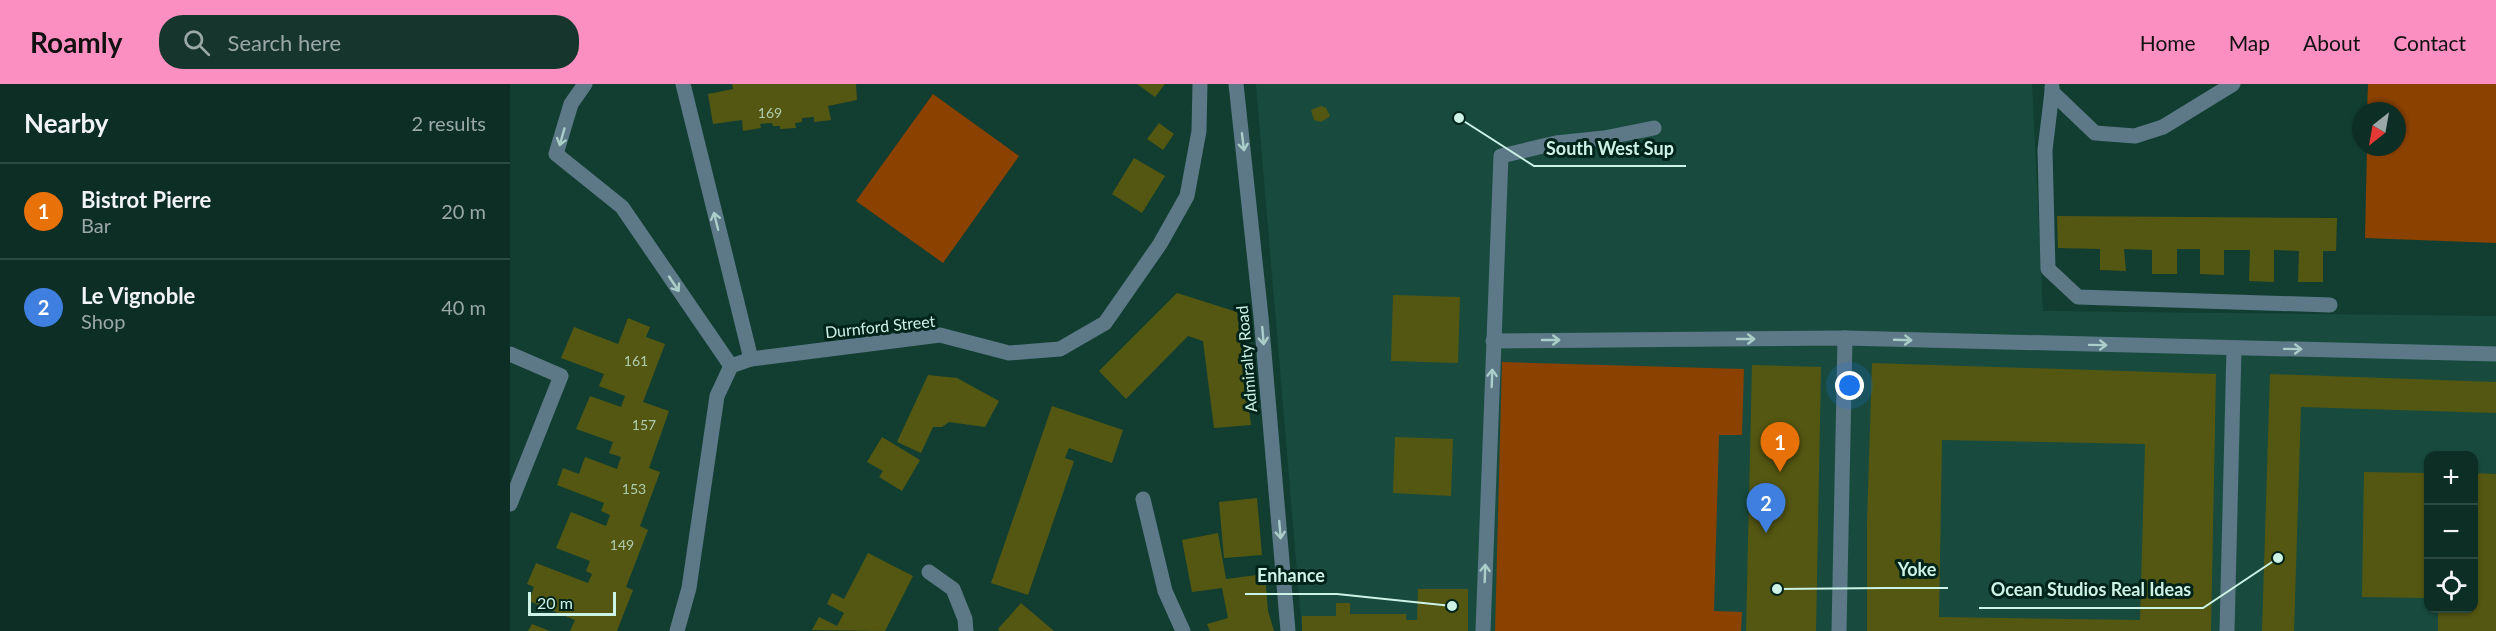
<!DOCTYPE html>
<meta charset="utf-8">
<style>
body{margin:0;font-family:Lato,sans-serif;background:#16362d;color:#f1f3f6}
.controls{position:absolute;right:18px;bottom:18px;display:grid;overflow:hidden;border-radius:12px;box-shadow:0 2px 4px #0004}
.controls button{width:54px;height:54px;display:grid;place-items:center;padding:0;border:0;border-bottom:2px solid #2d4a42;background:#0d2e25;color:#f1f3f6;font:30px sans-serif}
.compass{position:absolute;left:1842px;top:18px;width:54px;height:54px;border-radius:50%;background:#0d2e25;box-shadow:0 2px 4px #0004;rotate:211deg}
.scale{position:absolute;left:18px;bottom:15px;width:88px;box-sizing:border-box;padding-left:6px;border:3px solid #ccf3e5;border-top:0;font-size:16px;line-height:21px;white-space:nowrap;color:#ccf3e5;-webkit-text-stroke:4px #00231a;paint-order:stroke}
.you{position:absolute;left:1340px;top:302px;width:21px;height:21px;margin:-15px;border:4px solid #fff;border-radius:50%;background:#1a73e8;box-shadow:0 0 0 9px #1a73e833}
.badge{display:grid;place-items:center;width:39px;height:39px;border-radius:50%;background:#fc8fc2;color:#fff;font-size:20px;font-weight:700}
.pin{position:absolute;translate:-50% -50px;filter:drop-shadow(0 2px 3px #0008)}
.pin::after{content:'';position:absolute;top:32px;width:21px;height:18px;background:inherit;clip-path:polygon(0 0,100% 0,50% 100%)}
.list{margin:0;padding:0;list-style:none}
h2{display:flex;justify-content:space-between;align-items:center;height:78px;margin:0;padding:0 24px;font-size:26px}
h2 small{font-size:20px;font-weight:400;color:#9aa8a7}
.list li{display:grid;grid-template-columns:39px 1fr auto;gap:18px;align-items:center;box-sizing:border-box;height:96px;padding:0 24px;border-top:2px solid #2d4a42}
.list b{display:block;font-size:22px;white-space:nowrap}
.list p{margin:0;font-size:20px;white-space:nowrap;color:#9aa8a7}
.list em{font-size:20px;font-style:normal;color:#9aa8a7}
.icon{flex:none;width:33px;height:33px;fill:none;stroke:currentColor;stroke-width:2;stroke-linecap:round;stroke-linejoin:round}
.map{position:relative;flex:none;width:1986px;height:547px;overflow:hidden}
header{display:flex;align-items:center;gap:36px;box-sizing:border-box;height:84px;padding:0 30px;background:#fc8fc2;color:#111}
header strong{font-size:28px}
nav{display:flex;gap:33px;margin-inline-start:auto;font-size:21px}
.search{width:420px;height:54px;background:#16362d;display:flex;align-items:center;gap:15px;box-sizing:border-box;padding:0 21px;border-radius:24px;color:#9aa8a7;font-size:22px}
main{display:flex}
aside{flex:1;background:#0d2e25}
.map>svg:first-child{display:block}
.built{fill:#184b3e;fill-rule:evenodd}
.green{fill:#8b4100}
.building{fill:#545711;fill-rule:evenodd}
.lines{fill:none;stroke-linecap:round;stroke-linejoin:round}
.minor{stroke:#5d7988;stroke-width:15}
.oneway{stroke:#abcec9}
.labels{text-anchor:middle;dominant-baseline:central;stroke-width:6;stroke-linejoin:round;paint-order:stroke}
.number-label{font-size:14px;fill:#aeccb0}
.street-label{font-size:16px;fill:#ccf3e5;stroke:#00231a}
.leader{fill:none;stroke:#ccf3e5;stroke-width:2}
.callout-dot{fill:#ccf3e5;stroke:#00231a;stroke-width:2}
.callout-label{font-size:18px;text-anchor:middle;font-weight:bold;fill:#ccf3e5;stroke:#00231a;stroke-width:6;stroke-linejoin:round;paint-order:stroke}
</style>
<header>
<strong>Roamly</strong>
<div class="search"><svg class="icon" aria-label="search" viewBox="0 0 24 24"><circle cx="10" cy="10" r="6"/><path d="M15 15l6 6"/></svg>Search here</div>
<nav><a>Home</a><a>Map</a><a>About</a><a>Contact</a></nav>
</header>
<main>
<aside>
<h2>Nearby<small>2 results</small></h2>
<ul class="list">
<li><span class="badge" style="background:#e8710a">1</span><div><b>Bistrot Pierre</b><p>Bar</p></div><em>20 m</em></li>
<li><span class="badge" style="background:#3f7fe0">2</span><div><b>Le Vignoble</b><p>Shop</p></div><em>40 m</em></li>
</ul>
</aside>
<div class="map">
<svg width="1986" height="547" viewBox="0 0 1986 547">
<rect width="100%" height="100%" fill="#113e31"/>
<path class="built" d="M746,0H1522L1533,227L1986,232V547H792ZM1918,372H1964V524H1918Z"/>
<g class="green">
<polygon points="1858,0 1986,0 1986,159 1855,154 1857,63 1887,63 1887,27 1857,27"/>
<polygon points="423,10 509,72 433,179 346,117"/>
<polygon points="992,278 1234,285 1232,351 1209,351 1204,527 1232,528 1231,547 985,547"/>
</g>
<g class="building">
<polygon points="222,0 346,0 347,16 318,22 321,36 304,38 304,33 292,34 292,38 285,39 286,44 270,45 270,42 263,42 262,39 250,40 251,44 233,47 232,36 203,40 198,10 223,5"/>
<polygon points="627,0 655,0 645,13"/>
<polygon points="811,22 816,24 820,32 811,38 804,36 801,26"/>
<polygon points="649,39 664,50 653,66 637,55"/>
<polygon points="624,74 655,92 632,129 602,110"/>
<polygon points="1547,132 1827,134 1826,167 1813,167 1813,198 1788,198 1789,167 1764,166 1764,198 1739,197 1740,166 1714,166 1714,191 1690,190 1690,165 1667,165 1667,190 1642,190 1642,166 1614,165 1616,187 1590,186 1590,165 1548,164"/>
<polygon points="667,209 727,228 741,341 704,344 693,257 678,252 616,315 589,287"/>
<polygon points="883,211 950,213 948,279 881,277"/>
<polygon points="118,234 140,243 136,253 155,260 133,318 159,327 139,384 150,388 130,442 138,446 116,503 123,506 107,547 60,547 65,536 19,517 24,503 17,500 26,479 78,499 82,490 76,487 80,477 46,464 61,428 96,442 100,431 91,427 94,419 47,401 53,384 69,390 75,373 107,385 111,373 99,369 103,358 66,345 80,312 111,323 115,312 89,302 94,290 51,274 64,243 108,260"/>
<path d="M1362,279L1706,290L1701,547H1357V439ZM1432,356L1635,360L1630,536L1429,533Z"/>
<polygon points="1242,281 1311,283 1306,547 1236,547"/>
<polygon points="1760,290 1986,298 1986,329 1791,323 1784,547 1752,547"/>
<polygon points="418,291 447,294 489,317 475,343 439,338 432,343 423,343 411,369 387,358"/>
<polygon points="542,322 613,346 602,379 559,364 555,374 564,377 518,511 481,499"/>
<polygon points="372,353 410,376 392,407 369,393 373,387 357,378"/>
<polygon points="885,353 943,355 941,412 883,409"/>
<polygon points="1854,388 1918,389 1918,514 1852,513"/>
<polygon points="1964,389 1986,390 1986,547 1928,547 1928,525 1964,525"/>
<polygon points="747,414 752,471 714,474 709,418"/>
<polygon points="708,449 716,495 755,490 758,527 764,547 700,547 697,540 718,534 712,504 682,508 672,456"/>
<polygon points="358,469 403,492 375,547 302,546 309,533 327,542 334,529 317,520 322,509 334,515"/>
<polygon points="908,505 958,505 958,547 792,547 792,532 826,532 826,519 840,519 840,530 896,530 896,536 907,536"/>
<polygon points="511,519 544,547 490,547 488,545"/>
<polygon points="22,540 40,547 18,547"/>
</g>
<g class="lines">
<g class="minor">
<polyline points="75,0 61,20 46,70 112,123 221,282"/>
<polyline points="173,0 241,275"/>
<polyline points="726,0 751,233 778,547"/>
<polyline points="1542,3 1542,8 1585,49 1625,52 1653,43 1723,0"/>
<polyline points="1542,8 1535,66 1538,185 1568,213 1820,221"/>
<polyline points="983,257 1335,254 1986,270"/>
<polyline points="0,270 51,292 0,420"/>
<polyline points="633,415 655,507 673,547"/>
<polyline points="419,488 443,505 455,535 456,547"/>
<polyline points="167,547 179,504 207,312 221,282 241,275 430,251 499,269 550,265 595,239 650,160 677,112 689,47 690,0"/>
<polyline points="973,547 991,72 1046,59 1094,54 1144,44"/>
<polyline points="1329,547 1335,254"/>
<polyline points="1717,547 1724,264"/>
</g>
</g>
<defs><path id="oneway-shaft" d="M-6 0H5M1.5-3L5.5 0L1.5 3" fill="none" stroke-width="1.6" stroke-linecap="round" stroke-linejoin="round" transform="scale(1.5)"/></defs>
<g class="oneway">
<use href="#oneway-shaft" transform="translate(52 53) rotate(106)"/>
<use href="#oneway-shaft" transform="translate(733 58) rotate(83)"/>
<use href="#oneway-shaft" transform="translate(206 137) rotate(-104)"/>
<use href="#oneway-shaft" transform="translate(164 200) rotate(56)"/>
<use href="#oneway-shaft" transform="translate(753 252) rotate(85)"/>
<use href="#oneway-shaft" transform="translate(1236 255)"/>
<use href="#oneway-shaft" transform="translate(1041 256)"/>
<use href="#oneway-shaft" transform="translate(1393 256) rotate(2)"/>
<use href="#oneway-shaft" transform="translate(1588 261) rotate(1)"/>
<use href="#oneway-shaft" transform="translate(1783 265) rotate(1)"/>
<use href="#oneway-shaft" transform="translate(982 294) rotate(-88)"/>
<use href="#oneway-shaft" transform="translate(770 446) rotate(85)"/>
<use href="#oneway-shaft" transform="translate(975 489) rotate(-88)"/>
</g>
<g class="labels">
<g class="number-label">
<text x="260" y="28">169</text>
<text x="126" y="276">161</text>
<text x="134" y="340">157</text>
<text x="124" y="404">153</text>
<text x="112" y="460">149</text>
</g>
<g class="street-label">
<text transform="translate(370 242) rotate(-6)">Durnford Street</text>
<text transform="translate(736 275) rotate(-95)">Admiralty Road</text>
</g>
</g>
<path class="leader" d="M949 34L1024 82H1176M1267 505L1375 504H1438M942 522L827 510H735M1768 474L1693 524H1469"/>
<g class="callout-dot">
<circle cx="949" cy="34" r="6"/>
<circle cx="1267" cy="505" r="6"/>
<circle cx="942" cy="522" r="6"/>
<circle cx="1768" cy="474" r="6"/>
</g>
<g class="callout-label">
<text x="1100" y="71">South West Sup</text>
<text x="1407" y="492">Yoke</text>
<text x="781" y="498">Enhance</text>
<text x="1581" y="512">Ocean Studios Real Ideas</text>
</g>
</svg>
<div class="controls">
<button>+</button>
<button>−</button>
<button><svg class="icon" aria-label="locate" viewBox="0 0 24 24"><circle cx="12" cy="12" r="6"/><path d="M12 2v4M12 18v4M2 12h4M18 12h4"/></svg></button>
</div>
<svg class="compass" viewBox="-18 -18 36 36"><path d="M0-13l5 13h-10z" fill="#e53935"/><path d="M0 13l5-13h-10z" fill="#9aa8a7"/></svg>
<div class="scale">20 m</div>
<div class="you"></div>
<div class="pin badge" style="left:1270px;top:388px;background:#e8710a">1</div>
<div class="pin badge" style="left:1256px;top:449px;background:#3f7fe0">2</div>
</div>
</main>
